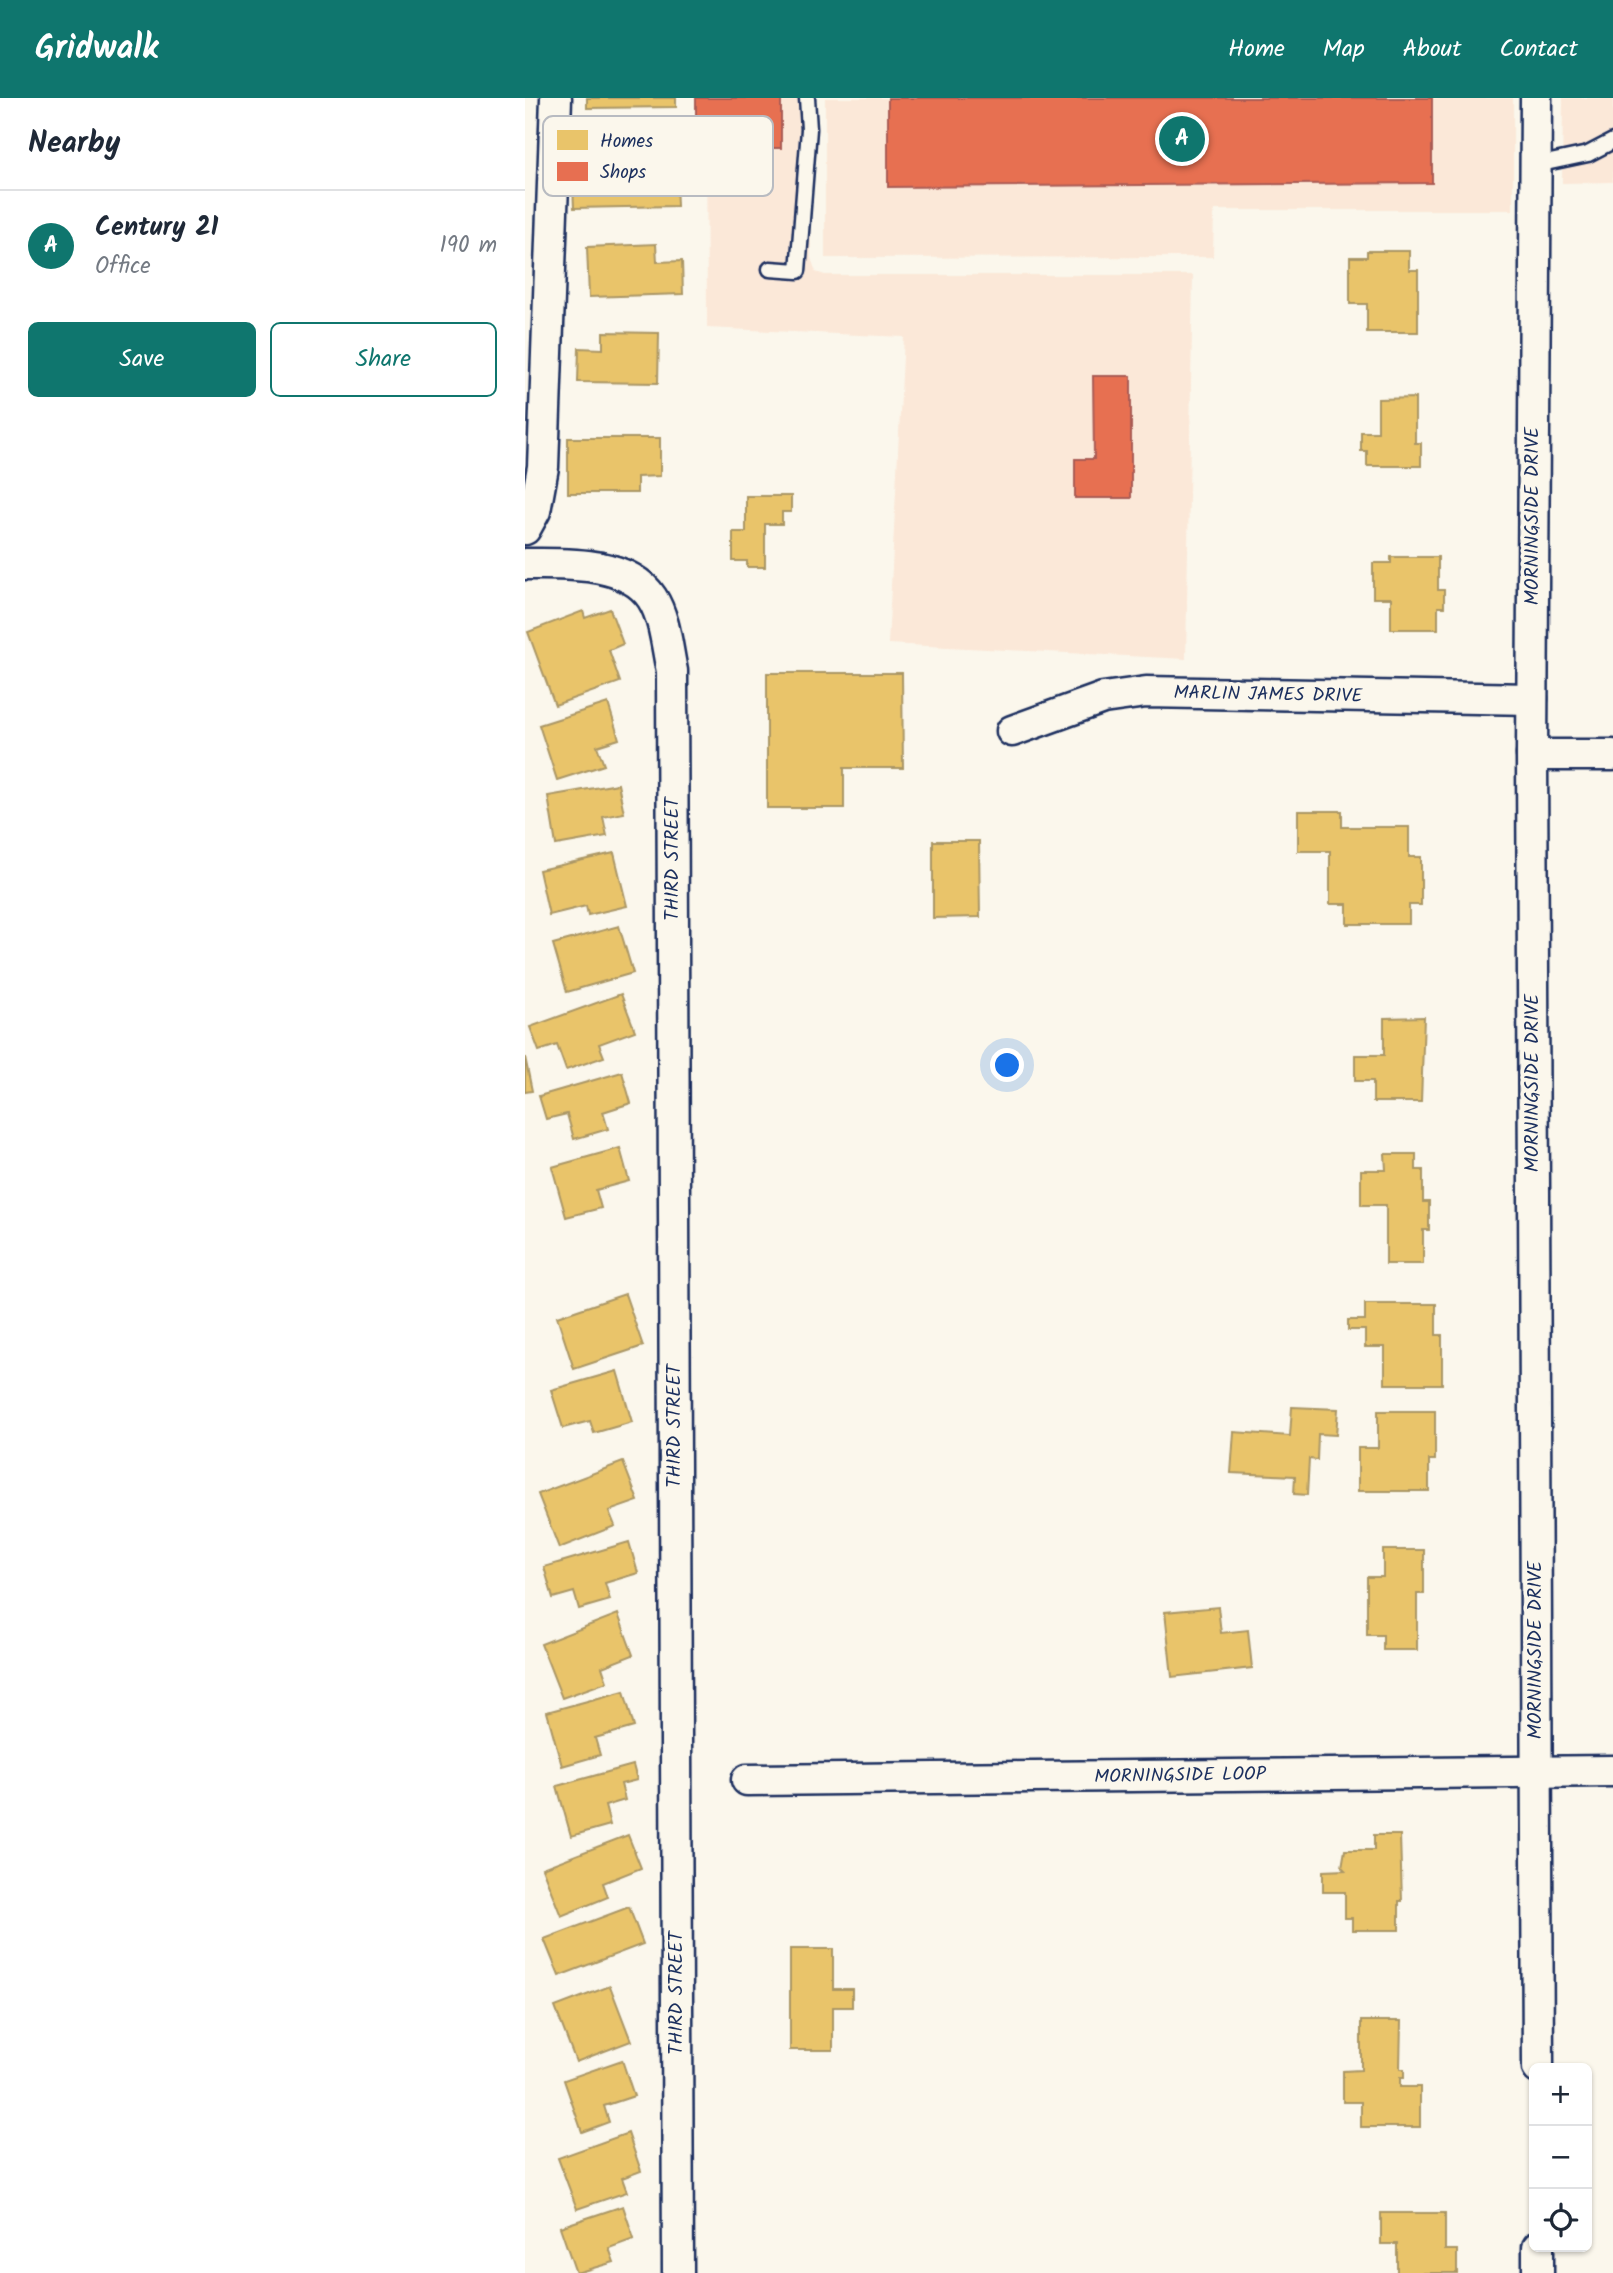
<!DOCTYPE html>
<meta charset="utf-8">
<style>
body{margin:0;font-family:Kalam,sans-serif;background:#f6f6f7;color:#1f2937}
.controls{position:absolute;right:21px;bottom:21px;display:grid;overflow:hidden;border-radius:10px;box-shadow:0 2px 5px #0004}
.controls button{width:63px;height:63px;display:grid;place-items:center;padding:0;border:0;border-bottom:2px solid #e0e1e3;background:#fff;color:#1f2937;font:35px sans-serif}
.you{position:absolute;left:483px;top:968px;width:24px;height:24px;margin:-18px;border:5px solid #fff;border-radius:50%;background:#1a73e8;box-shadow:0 0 0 10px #1a73e833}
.badge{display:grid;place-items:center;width:46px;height:46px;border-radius:50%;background:#0f766e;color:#fff;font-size:23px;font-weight:700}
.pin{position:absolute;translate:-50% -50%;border:4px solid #fff;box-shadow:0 2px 7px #0006}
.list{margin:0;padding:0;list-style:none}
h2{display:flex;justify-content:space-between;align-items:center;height:91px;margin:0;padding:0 28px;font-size:30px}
h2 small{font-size:23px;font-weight:400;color:#747a83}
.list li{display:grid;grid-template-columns:46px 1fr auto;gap:21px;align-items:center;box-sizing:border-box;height:112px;padding:0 28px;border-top:2px solid #e0e1e3}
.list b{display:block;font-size:26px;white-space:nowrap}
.list p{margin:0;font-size:23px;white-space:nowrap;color:#747a83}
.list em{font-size:23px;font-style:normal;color:#747a83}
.actions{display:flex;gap:14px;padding:21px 28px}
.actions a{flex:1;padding:16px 0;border:2px solid #0f766e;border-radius:10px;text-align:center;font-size:24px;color:#0f766e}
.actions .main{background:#0f766e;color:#fff}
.icon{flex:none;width:38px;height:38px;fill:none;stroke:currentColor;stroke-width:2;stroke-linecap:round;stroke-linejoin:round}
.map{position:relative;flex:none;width:1088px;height:2175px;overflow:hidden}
header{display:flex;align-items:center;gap:42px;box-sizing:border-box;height:98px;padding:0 35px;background:#0f766e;color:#fff}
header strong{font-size:33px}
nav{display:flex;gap:38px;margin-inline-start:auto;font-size:24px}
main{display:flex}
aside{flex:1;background:#fff}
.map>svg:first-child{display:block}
.built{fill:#fbe8d8}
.homes{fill:#e9c46a;stroke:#ab9766;stroke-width:2}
.shops{fill:#e76f51;stroke:#aa5c55;stroke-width:2}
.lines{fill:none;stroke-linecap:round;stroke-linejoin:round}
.lane-casing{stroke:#1b2f5e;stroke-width:19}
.street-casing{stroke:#1b2f5e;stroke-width:35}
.lane{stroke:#fbf7ec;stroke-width:14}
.street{stroke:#fbf7ec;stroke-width:30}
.labels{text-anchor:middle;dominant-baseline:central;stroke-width:7;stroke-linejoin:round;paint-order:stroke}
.street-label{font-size:19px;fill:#1b2f5e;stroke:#fbf7ec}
.key{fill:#fbf7ec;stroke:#b8bbc1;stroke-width:2}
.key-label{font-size:19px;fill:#1b2f5e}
</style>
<header>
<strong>Gridwalk</strong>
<nav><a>Home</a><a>Map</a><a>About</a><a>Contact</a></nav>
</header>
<main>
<aside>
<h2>Nearby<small></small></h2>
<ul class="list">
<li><span class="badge">A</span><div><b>Century 21</b><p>Office</p></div><em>190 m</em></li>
</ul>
<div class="actions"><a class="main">Save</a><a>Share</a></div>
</aside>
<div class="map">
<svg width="1088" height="2175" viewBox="0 0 1088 2175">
<rect width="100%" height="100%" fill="#fbf7ec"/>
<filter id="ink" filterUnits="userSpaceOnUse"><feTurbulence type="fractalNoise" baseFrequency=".0143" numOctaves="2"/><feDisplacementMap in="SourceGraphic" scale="14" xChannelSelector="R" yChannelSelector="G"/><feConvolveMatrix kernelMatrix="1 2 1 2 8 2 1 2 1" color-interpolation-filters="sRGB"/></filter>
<g filter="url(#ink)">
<g class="built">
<polygon points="181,0 285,0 286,160 291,174 300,177 668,177 661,561 363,546 379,239 182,230"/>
<polygon points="300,0 988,0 988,112 689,112 688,159 300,160"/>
<polygon points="1038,0 1088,0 1088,84 1037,85"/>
</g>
<g class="homes">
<polygon points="62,0 151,0 151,9 62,10"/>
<polygon points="68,53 105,53 106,85 151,84 152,108 49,110 48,87 69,86"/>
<polygon points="131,146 132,164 157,163 158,196 64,199 62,149"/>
<polygon points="842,153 884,153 884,172 893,172 893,234 842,234 842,206 825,206 825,159 842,159"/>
<polygon points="78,234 134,235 133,285 53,284 54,250 78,251"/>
<polygon points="890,300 890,345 896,345 896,368 842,368 842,353 836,353 836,334 853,334 853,301"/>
<polygon points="43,340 135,340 135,378 112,379 112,395 43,395"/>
<polygon points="221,398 266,398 266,414 257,414 257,426 240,426 240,469 222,469 222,463 208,463 208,434 221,434"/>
<polygon points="866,459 913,459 913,492 919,492 919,509 913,509 913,531 866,531 866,500 848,500 848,465 866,465"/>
<polygon points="85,511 98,546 84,552 95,584 30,607 3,534 58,513 60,520"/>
<polygon points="242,575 377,575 378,670 319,670 319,710 242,710"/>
<polygon points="83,605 94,641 72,648 79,667 32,682 14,627"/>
<polygon points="93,686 99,715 78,719 82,738 31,747 23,698"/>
<polygon points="773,713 817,713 817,729 884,729 884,759 896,759 896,807 884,807 884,826 822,826 822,806 805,806 805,753 773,753"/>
<polygon points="408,743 454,743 455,819 408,820"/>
<polygon points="89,755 102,808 63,817 61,808 24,817 14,772"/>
<polygon points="94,828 108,875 42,894 28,846"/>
<polygon points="96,896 110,933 74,946 79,959 41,972 32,947 14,953 5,929"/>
<polygon points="899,919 896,1004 848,1004 848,983 830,983 830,957 859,957 859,920"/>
<polygon points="0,959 7,993 0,994"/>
<polygon points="97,974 106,1005 78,1014 83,1031 49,1041 42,1016 21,1021 14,998"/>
<polygon points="95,1050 104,1083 71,1092 76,1110 41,1119 27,1069"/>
<polygon points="860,1056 891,1056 891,1072 898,1072 898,1104 904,1104 904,1132 898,1132 898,1166 861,1166 861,1107 836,1107 836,1072 861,1072"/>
<polygon points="100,1196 118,1248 49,1271 32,1219"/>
<polygon points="840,1206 911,1206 911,1237 917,1237 917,1286 860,1286 860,1249 840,1249 840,1232 823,1232 823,1222 840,1222"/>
<polygon points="92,1273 107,1324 69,1335 65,1323 38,1330 26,1292"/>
<polygon points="767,1309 813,1311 811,1337 793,1336 792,1362 784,1361 782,1397 769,1396 770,1378 706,1375 709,1334 765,1338"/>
<polygon points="853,1313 910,1313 910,1362 904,1362 904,1393 833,1393 833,1350 853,1350"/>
<polygon points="98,1364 113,1403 84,1413 90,1428 34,1450 13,1396"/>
<polygon points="104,1444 113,1475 80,1485 85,1502 54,1511 49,1494 28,1500 19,1469"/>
<polygon points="858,1452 899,1452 899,1496 892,1496 892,1552 858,1552 858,1537 842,1537 842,1479 858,1479"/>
<polygon points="693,1509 696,1535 723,1532 727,1570 647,1579 640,1514"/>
<polygon points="93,1516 108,1557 77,1569 82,1584 37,1600 16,1546"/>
<polygon points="99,1593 109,1629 70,1640 75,1657 37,1668 22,1614"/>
<polygon points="108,1667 112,1682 96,1686 100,1702 80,1708 85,1727 46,1738 32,1688"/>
<polygon points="103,1737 116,1770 78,1785 83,1799 36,1818 17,1770"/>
<polygon points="849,1737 875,1737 877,1803 874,1803 874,1832 827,1832 827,1820 820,1820 820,1794 798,1794 798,1773 820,1772 817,1769 820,1752 849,1752"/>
<polygon points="104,1809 118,1846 34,1878 19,1841"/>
<polygon points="265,1851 308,1851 308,1891 327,1891 327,1909 308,1909 308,1952 265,1952"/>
<polygon points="85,1888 106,1943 51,1964 30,1909"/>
<polygon points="836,1923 876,1923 875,1971 879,1971 879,1980 875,1980 875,1989 895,1989 895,2029 836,2029 836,2004 818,2004 818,1973 836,1972"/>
<polygon points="97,1962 109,1998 79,2008 84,2024 57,2034 39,1982"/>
<polygon points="103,2035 116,2073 97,2080 102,2094 52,2111 33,2060"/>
<polygon points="98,2108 109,2141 84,2150 89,2164 51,2175 35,2129"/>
<polygon points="856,2115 920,2115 920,2152 932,2152 932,2175 872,2175 872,2146 856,2146"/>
</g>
<g class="shops">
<rect x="171" y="0" width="85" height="50"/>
<polygon points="363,0 907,0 907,85 363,89"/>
<polygon points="568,278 606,278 606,400 550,400 550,361 569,361"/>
</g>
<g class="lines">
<defs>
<g id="lane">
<polyline points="1011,67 1063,56 1088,43"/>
<polyline points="245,171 273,173 284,31 282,0"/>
</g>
<g id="street">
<polyline points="1011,0 1007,657 1013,1970"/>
<polyline points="0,431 10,413 18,369 31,0"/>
<path d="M0,466C39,466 102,462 127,500C140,520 142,550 147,573L153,2175"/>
<polyline points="487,633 578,600 621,594 1007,601"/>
<polyline points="1007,657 1088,657"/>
<polyline points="222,1682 1088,1673"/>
<polyline points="1013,2149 1013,2175"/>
</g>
</defs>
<use href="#lane" class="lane-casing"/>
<use href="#street" class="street-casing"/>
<use href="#lane" class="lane"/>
<use href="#street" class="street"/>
</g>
</g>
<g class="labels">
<g class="street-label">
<text transform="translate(1008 418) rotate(-90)">MORNINGSIDE DRIVE</text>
<text transform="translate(743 597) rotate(1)">MARLIN JAMES DRIVE</text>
<text transform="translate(148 761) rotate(-90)">THIRD STREET</text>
<text transform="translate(1008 985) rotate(-90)">MORNINGSIDE DRIVE</text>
<text transform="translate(150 1328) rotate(-90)">THIRD STREET</text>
<text transform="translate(1011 1552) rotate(-90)">MORNINGSIDE DRIVE</text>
<text transform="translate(655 1678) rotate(-1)">MORNINGSIDE LOOP</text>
<text transform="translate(152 1895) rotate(-90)">THIRD STREET</text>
</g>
</g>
<rect x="18" y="18" width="230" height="80" rx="10" class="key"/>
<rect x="32" y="32" width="31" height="20" fill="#e9c46a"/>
<rect x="32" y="64" width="31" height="19" fill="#e76f51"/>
<g class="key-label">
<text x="75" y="49">Homes</text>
<text x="75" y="80">Shops</text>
</g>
</svg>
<div class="controls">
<button>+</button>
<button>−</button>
<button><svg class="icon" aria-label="locate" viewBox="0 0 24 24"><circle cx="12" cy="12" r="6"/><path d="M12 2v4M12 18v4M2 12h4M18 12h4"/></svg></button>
</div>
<div class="you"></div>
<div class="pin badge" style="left:657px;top:41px">A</div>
</div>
</main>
